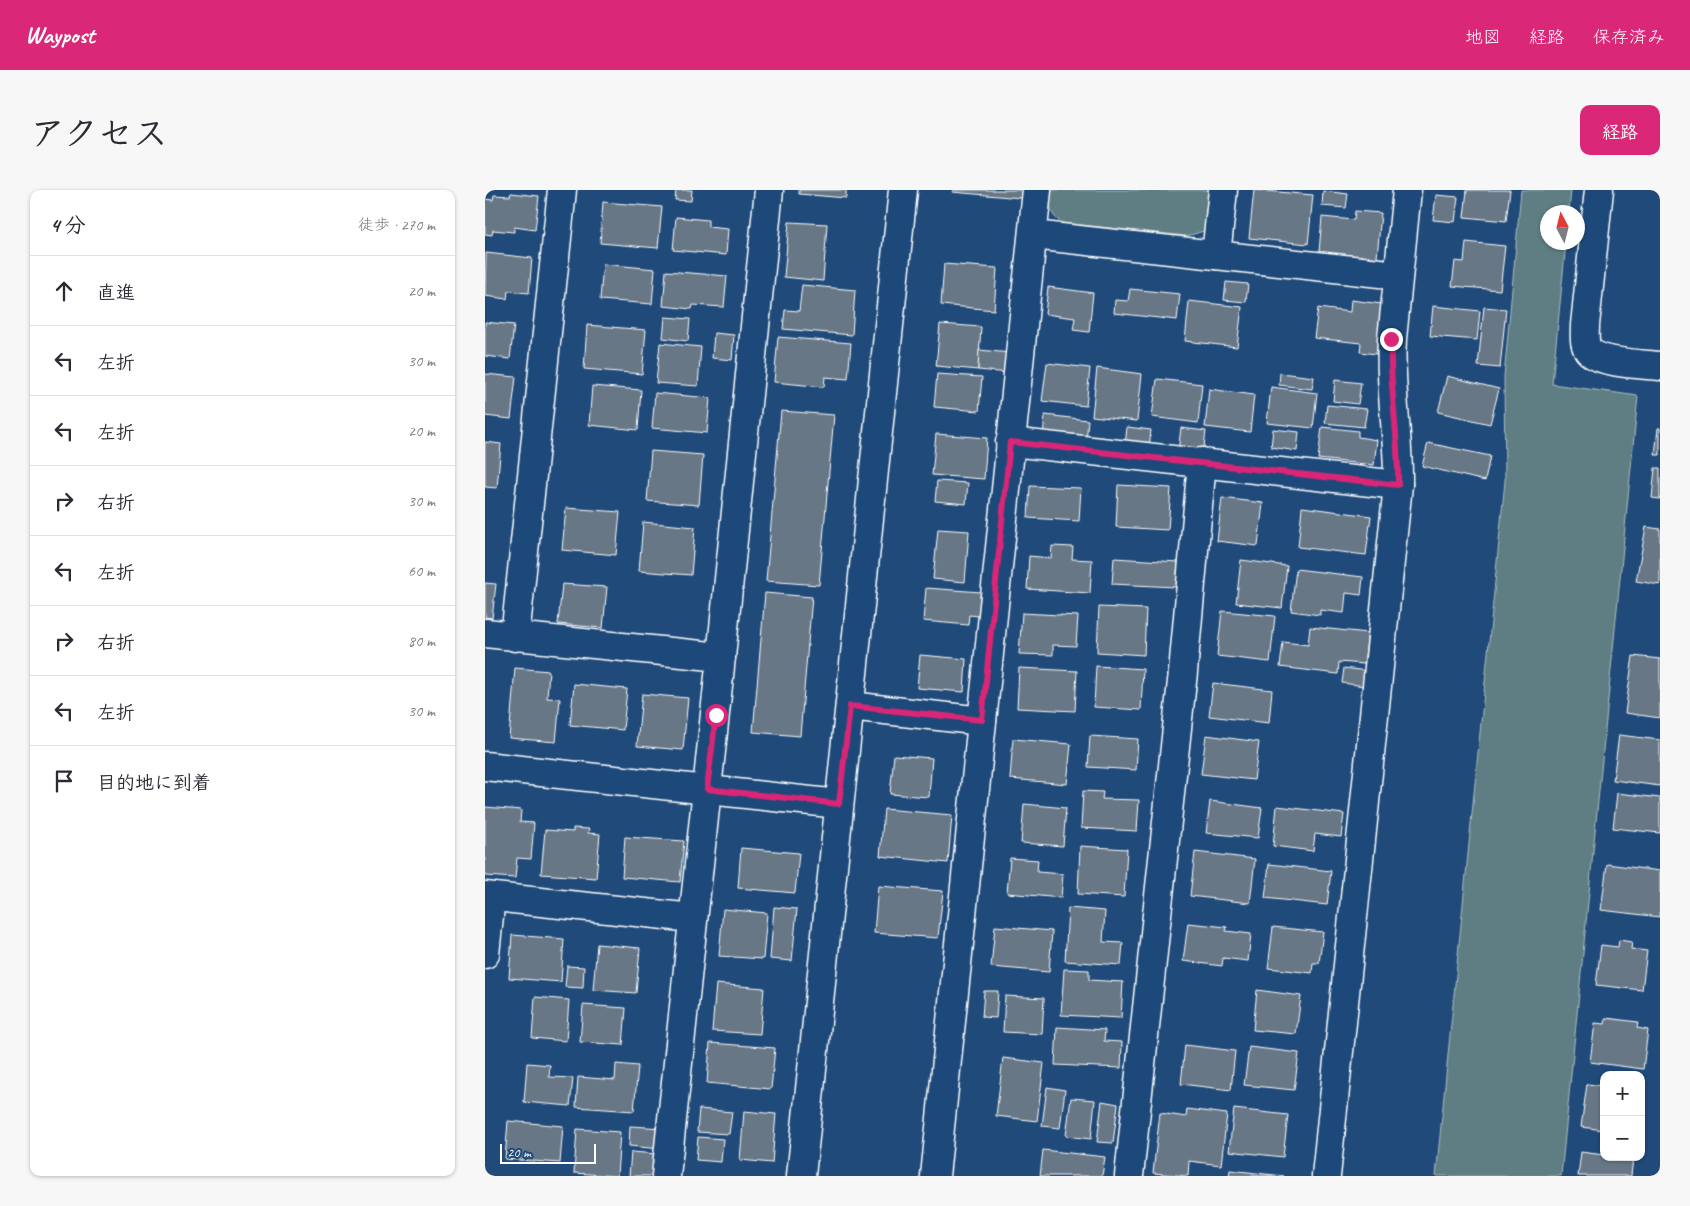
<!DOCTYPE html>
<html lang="ja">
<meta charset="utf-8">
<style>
body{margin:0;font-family:Caveat,"Klee One",sans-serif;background:#f7f7f7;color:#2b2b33}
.controls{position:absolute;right:15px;bottom:15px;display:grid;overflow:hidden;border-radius:10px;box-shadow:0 1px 4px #0004}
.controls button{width:45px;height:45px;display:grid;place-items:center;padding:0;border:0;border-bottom:1px solid #e1e1e2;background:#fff;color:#2b2b33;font:25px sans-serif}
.compass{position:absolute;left:1055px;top:15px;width:45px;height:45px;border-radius:50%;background:#fff;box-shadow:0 1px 4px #0004;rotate:353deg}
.scale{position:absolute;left:15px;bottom:12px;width:96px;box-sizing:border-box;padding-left:5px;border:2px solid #fff;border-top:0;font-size:14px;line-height:18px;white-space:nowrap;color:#fff;-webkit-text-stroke:4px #1f4a7a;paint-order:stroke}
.stop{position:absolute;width:15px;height:15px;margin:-11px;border:4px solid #db2777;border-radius:50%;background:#fff}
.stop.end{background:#db2777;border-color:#fff;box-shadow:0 1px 5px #0008}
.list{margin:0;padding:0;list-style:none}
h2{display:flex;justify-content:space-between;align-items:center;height:65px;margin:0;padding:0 20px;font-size:21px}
h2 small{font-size:16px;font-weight:400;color:#7c7c81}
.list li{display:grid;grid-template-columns:32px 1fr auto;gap:15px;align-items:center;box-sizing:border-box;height:70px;padding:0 20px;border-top:1px solid #e1e1e2}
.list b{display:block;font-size:19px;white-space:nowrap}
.list em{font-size:16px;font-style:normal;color:#7c7c81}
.icon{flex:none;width:28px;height:28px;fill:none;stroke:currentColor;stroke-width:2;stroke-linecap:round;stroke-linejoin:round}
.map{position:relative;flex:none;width:1175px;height:986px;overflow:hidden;border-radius:10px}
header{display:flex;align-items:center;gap:30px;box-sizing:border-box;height:70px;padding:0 25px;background:#db2777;color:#fff}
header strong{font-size:24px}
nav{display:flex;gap:28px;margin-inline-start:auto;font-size:18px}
.intro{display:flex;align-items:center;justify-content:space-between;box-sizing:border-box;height:120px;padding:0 30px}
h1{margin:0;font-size:35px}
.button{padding:12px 22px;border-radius:10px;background:#db2777;color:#fff;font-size:18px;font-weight:700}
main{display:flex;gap:30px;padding:0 30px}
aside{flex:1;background:#fff;border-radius:10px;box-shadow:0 1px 4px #0004}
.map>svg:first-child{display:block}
.green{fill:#5f7e83;stroke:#afbec1}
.building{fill:#677786;stroke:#fff}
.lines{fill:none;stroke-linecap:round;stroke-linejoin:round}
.minor-casing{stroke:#fff;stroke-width:31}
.minor{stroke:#1f4a7a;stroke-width:28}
.route{stroke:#db2777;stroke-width:6}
</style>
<header>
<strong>Waypost</strong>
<nav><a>地図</a><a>経路</a><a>保存済み</a></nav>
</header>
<div class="intro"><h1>アクセス</h1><a class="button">経路</a></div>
<main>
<aside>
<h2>4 分<small>徒歩 · 270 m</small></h2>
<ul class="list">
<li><svg class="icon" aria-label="ahead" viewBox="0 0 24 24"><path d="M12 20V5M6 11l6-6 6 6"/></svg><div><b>直進</b></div><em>20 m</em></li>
<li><svg class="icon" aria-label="left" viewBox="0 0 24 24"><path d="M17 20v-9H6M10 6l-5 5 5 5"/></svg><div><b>左折</b></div><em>30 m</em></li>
<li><svg class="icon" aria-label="left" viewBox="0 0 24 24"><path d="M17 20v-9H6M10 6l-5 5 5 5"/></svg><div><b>左折</b></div><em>20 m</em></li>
<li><svg class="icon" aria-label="right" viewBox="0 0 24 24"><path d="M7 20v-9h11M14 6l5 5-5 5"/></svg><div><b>右折</b></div><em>30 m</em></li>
<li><svg class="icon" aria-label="left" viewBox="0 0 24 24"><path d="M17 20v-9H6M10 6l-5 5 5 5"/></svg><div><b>左折</b></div><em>60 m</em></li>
<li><svg class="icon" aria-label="right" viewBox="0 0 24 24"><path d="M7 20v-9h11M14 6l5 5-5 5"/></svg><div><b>右折</b></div><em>80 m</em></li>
<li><svg class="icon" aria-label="left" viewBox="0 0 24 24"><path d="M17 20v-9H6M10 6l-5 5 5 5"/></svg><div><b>左折</b></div><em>30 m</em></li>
<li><svg class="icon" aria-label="arrive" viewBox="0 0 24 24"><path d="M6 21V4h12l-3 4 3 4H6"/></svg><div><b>目的地に到着</b></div></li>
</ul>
</aside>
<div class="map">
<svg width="1175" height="986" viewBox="0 0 1175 986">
<rect width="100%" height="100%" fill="#1f4a7a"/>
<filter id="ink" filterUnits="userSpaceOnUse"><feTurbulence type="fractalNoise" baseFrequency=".02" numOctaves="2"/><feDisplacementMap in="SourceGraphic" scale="10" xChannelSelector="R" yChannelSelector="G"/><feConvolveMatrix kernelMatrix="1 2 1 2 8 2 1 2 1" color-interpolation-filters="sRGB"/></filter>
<g filter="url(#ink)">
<g class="green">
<path d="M567,0H723L719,41L702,46L577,33C563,24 565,15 567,0Z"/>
<polygon points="1036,0 1086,0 1084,22 1062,22 1062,52 1081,53 1067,194 1153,206 1076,986 951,986 1020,291 1019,187"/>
</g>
<g class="building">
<polygon points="191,0 207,0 206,11 190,10"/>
<polygon points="314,0 361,0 361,8 314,4"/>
<polygon points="468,0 536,0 536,8 467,2"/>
<polygon points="769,0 828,5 823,54 764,48"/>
<polygon points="982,0 1025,0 1021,31 979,27"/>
<polygon points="838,1 863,4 861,18 837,16"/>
<polygon points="26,3 54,6 50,40 29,37 29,42 8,40 7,45 0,44 0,9 8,10 9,5 25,6"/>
<polygon points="951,5 973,7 970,32 948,30"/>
<polygon points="118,12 177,17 173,58 115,53"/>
<polygon points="870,21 896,23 892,68 834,62 837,27 869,30"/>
<polygon points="191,27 223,30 223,37 243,39 241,65 188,60"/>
<polygon points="304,32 342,34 338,91 299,87"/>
<polygon points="981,52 1020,56 1015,100 967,96 970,71 979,72"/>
<polygon points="1,63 47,68 44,103 23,101 22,109 0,106"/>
<polygon points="118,74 170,79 167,114 115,110"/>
<polygon points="459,74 512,78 509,120 456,115"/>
<polygon points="181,81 242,86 239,117 208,115 207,119 178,116"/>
<polygon points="741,92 763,94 761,112 739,110"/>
<polygon points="317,95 370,100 367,145 298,139 300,120 314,121"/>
<polygon points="563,97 608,103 604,142 588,140 590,128 560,124"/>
<polygon points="645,99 695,104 692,130 629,123 630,110 643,111"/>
<polygon points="866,110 897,114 891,164 875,162 876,153 829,148 833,118 865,122"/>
<polygon points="704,111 757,117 752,157 700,151"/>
<polygon points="948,116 995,121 992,150 945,146"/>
<polygon points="999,117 1021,119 1015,178 993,176"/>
<polygon points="180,127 205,129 203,151 178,148"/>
<polygon points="0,132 29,135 25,169 0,166"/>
<polygon points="455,134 496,137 493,180 451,176"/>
<polygon points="102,135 161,140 157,184 99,179"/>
<polygon points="229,143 249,145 247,170 227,168"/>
<polygon points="293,147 366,153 363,189 340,187 339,197 289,192"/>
<polygon points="175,153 216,157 213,196 171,193"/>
<polygon points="494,160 526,163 524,183 493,180"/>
<polygon points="562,173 605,178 601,216 557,211"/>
<polygon points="612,178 657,184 652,231 607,226"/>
<polygon points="795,183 829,187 827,199 794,195"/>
<polygon points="0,184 31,187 26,229 0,226"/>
<polygon points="452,184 497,187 494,221 449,217"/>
<polygon points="962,186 1014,199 1005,234 953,222"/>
<polygon points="672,189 717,194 713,233 667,227"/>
<polygon points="850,190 876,193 873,214 848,211"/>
<polygon points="107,196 156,200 153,240 104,235"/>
<polygon points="786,197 832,203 828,238 782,233"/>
<polygon points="724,199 769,205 765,242 720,237"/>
<polygon points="170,203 225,208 222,243 167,238"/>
<polygon points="842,215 882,219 879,237 840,233"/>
<polygon points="296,221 349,225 334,395 281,391"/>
<polygon points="560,225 603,230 601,252 558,247"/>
<polygon points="642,237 666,240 664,259 640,256"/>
<polygon points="837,237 873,241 873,247 892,250 889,275 833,269"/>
<polygon points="696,238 721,241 718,264 693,261"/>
<polygon points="1173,238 1175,238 1175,265 1170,265"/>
<polygon points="788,239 814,242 812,261 786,257"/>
<polygon points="451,244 502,248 499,289 447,285"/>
<polygon points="0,252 16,254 12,298 0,297"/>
<polygon points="943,253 1005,266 1000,291 937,276"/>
<polygon points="166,261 218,265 214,315 162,311"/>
<polygon points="1170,278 1175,278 1175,309 1167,308"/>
<polygon points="452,291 483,293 481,314 450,311"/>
<polygon points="633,295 686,298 683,340 631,337"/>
<polygon points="545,296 596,298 594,331 543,328"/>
<polygon points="737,308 778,313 773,356 732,351"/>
<polygon points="817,317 886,326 881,365 813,357"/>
<polygon points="81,318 135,322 131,365 77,360"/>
<polygon points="158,332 210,337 206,385 154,381"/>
<polygon points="1161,337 1175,339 1175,395 1151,391"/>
<polygon points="453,339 484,341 480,392 448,389"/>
<polygon points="567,356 588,357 587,369 607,370 605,403 542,399 544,366 566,368"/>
<polygon points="629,368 693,372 691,397 627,394"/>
<polygon points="756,370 802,376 797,418 751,413"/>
<polygon points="811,379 878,387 876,405 861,403 859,423 835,420 835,425 806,421"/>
<polygon points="0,393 11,394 7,428 0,427"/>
<polygon points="77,394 122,397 118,438 73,434"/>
<polygon points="441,398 496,402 494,426 484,425 483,435 438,431"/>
<polygon points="280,403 327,407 315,546 268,542"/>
<polygon points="614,417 661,419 659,465 612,462"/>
<polygon points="737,421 790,426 785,472 732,466"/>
<polygon points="537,423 593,426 591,456 568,455 568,465 534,464"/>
<polygon points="825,437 883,443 879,474 854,472 853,484 795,477 798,452 823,455"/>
<polygon points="435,465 481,469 479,502 432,498"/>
<polygon points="1148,466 1175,469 1175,528 1140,523"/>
<polygon points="611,476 658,479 656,520 609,517"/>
<polygon points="30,478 64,481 62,508 75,509 71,552 24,548"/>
<polygon points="534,478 592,481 590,521 532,518"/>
<polygon points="859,478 882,481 880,496 857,493"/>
<polygon points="728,493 787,500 784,533 724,526"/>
<polygon points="89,494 142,499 138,540 85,535"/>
<polygon points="157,504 203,508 198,560 152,556"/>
<polygon points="721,545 774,552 769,590 716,584"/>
<polygon points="1134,545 1175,550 1175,596 1128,590"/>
<polygon points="605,546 653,549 651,580 603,577"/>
<polygon points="528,549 586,554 582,594 525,589"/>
<polygon points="409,565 447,568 444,607 405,604"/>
<polygon points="598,601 618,602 617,609 654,610 652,641 596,638"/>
<polygon points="1132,603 1175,608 1175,643 1128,638"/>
<polygon points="725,611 777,618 773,648 721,643"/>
<polygon points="539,614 581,618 578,656 536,653"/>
<polygon points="792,616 859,624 856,647 830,644 828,661 788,656"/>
<polygon points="0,617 36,620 35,632 49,633 46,669 32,668 30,688 0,686"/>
<polygon points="399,619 467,625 463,673 395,666"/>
<polygon points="88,638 104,639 103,643 115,644 111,688 56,684 60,640 88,642"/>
<polygon points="140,647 199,651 195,692 137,687"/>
<polygon points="595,656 642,659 639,707 593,704"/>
<polygon points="256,658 314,663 310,703 253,698"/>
<polygon points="710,662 770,669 765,713 705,706"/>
<polygon points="525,668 553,670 552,682 578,684 576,708 522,703"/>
<polygon points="784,674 846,681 842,715 780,708"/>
<polygon points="1122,674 1175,681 1175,727 1116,720"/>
<polygon points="393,696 458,701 453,748 389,743"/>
<polygon points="289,717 312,719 307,771 285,769"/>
<polygon points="583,718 620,721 618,752 638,753 636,775 580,771"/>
<polygon points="238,719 282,723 278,769 234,766"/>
<polygon points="703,733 742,737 741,741 766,744 763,771 738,768 737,776 698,771"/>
<polygon points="510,736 567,741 564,782 506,777"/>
<polygon points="788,737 838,742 834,773 828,773 827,783 783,778"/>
<polygon points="27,745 79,749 76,792 24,788"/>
<polygon points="1134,750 1147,752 1146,759 1162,761 1157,800 1111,795 1116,755 1133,757"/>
<polygon points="112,754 155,758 151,803 108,800"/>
<polygon points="82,776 99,777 98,798 80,797"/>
<polygon points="579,779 604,780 604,790 638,792 636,828 576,825"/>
<polygon points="231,794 279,798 275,844 227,841"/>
<polygon points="772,800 816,806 811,844 768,840"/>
<polygon points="499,801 513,801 511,828 497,827"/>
<polygon points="520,806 559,808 557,844 518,842"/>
<polygon points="50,807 84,810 81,851 47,848"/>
<polygon points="98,815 141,818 138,855 95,852"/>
<polygon points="1121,828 1153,832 1152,838 1163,840 1158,879 1105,872 1110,833 1120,834"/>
<polygon points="572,837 620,840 619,851 637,852 636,878 570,875"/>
<polygon points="225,853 290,858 286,899 222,893"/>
<polygon points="700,855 750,861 746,900 696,894"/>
<polygon points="764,857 814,863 809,900 759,895"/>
<polygon points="518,868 559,873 552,931 511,926"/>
<polygon points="42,873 65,875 64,887 88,888 85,916 39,912"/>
<polygon points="131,874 153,876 149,921 91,917 93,887 130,890"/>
<polygon points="1102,894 1119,896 1119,940 1096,937"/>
<polygon points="562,897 580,900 575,938 557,936"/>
<polygon points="586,908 610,910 606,949 581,946"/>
<polygon points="617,911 633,914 628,953 612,952"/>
<polygon points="214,919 247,922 244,944 212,942"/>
<polygon points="702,919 742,924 736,975 704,971 703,986 668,983 675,923 701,927"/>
<polygon points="749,919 803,925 798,967 744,961"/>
<polygon points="259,921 291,924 287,973 255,970"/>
<polygon points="23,931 78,936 75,973 20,969"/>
<polygon points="145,936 178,938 176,959 144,956"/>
<polygon points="92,939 135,942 132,986 89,983"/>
<polygon points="213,947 238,949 236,972 211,970"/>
<polygon points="558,960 620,967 617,986 555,986"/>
<polygon points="146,962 173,964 171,986 144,986"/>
<polygon points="1096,962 1119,965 1119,967 1148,968 1146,986 1093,986"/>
<polygon points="745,980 780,984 799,986 744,986"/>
</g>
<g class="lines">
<defs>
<g id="minor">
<path d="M1114,0L1100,135C1100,143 1098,156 1105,162C1119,174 1157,174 1175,176"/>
<polyline points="548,45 913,85"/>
<polyline points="731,65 738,0"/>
<polyline points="525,252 913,295"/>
<polyline points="0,443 236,467 181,986"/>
<polyline points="30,447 77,0"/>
<polyline points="236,467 284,0"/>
<polyline points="365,516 497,531"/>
<polyline points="0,576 354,614"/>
<polyline points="0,706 208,728"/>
<polyline points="0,764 6,707"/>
<polyline points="316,986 418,0"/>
<polyline points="450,986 552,0"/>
<polyline points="644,986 698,482 717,272"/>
<path d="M841,986L913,295C914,246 904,198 907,149L922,0"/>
</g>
</defs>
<use href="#minor" class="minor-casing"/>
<use href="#minor" class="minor"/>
</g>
</g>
<g class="lines" filter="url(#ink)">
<path class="route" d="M231,525L222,599L354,614L365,516L497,530L525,252L913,295C914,246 904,198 906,149"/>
</g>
</svg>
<div class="controls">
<button>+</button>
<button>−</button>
</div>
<svg class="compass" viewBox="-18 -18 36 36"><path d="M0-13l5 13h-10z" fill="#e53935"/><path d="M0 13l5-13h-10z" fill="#7c7c81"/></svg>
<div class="scale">20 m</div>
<div class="stop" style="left:231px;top:525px"></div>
<div class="stop end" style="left:906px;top:149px"></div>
</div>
</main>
